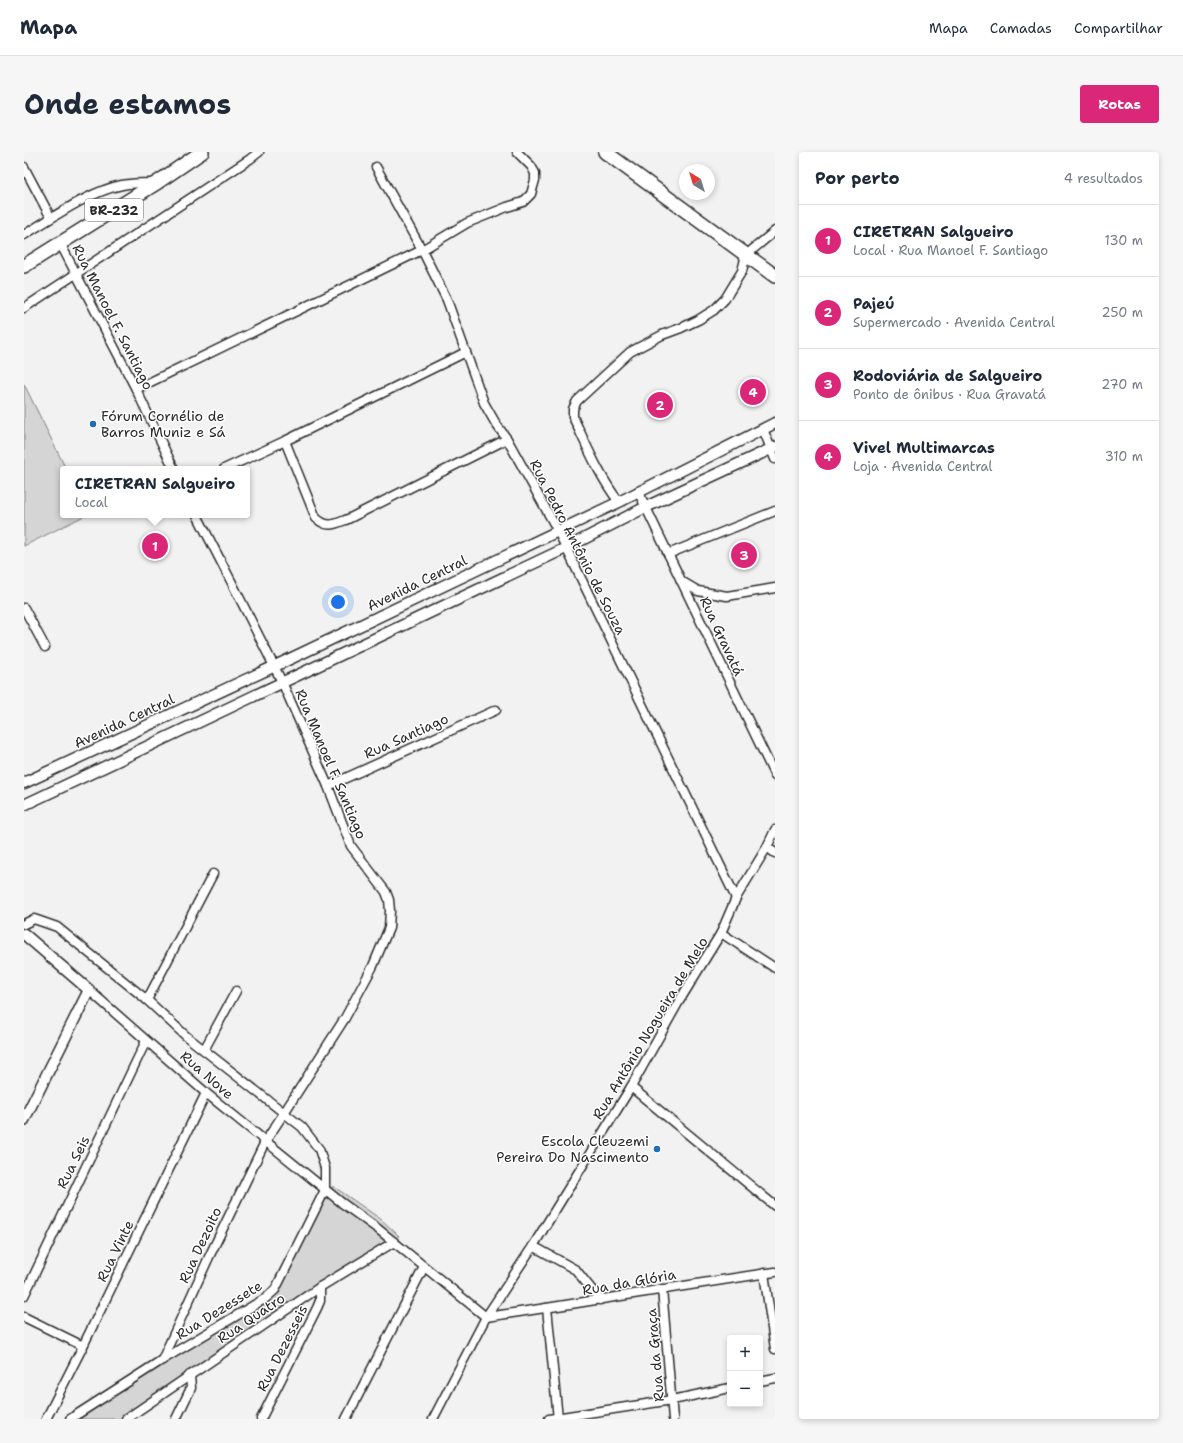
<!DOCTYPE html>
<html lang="pt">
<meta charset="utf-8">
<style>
body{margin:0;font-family:"Shantell Sans",sans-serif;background:#f6f6f7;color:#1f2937}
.controls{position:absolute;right:12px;bottom:12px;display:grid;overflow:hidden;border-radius:4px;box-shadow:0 2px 6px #0003}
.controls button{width:36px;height:36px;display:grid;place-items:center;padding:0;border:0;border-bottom:1px solid #e0e1e3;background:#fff;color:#1f2937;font:20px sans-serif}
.compass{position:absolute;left:655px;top:12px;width:36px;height:36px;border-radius:50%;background:#fff;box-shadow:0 2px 6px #0003;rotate:322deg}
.you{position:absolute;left:314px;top:450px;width:14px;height:14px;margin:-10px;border:3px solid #fff;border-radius:50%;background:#1a73e8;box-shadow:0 0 0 6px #1a73e833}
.badge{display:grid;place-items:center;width:26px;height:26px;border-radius:50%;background:#db2777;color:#fff;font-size:13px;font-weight:700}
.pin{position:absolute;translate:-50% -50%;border:2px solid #fff;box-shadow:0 1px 4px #0006}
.popup{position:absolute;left:36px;top:314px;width:190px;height:52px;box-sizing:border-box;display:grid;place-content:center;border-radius:4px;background:#fff;filter:drop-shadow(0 1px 3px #0005);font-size:13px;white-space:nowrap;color:#747a83}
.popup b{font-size:15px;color:#1f2937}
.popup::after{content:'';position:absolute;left:50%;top:100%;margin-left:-8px;border:8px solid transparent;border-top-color:#fff}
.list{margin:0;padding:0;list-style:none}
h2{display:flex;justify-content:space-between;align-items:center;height:52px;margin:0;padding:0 16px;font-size:17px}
h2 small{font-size:13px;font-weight:400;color:#747a83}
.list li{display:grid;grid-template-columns:26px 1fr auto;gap:12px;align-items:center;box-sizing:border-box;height:72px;padding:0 16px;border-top:1px solid #e0e1e3}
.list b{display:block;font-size:15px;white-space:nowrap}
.list p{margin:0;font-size:13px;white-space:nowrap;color:#747a83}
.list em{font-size:13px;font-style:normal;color:#747a83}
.map{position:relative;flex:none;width:751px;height:1267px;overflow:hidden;border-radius:4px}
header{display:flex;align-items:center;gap:24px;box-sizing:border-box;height:56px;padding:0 20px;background:#fff;border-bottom:1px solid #e0e1e3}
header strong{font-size:19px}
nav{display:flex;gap:22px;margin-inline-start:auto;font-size:14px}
.intro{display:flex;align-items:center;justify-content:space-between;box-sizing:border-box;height:96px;padding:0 24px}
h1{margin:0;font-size:28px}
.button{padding:10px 18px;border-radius:4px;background:#db2777;color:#fff;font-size:14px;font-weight:700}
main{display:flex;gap:24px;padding:0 24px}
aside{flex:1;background:#fff;border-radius:4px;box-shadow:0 2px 6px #0003}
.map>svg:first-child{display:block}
.green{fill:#d5d5d5;stroke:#808080}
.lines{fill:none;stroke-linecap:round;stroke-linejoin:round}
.minor-casing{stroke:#2b2b2b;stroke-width:11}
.tertiary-casing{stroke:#2b2b2b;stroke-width:13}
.trunk-casing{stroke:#2b2b2b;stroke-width:16}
.minor{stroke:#fff;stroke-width:8}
.tertiary{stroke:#fff;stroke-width:10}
.trunk{stroke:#fff;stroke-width:13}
.poi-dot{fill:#1f6fb2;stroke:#fff;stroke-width:1.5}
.labels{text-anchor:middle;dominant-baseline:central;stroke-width:3;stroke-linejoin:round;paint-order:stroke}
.shield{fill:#fff;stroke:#6b6b6b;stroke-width:1}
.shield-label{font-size:13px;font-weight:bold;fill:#2b2b2b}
.street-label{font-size:14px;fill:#2b2b2b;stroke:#fff}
.poi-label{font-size:14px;fill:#2b2b2b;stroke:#fff;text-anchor:start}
</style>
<header>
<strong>Mapa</strong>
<nav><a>Mapa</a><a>Camadas</a><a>Compartilhar</a></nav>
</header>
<div class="intro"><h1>Onde estamos</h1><a class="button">Rotas</a></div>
<main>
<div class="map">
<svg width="751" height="1267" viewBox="0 0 751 1267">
<rect width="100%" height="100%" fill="#f2f2f2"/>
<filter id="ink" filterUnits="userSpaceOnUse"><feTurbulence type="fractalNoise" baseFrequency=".025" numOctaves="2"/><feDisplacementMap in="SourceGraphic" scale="8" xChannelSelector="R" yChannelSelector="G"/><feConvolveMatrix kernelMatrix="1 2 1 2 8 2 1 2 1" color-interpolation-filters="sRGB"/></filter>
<g filter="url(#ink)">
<g class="green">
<polygon points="0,232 42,317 39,317 39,363 62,363 0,394"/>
<polygon points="309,1034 358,1068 375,1084 103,1267 49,1267 250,1143"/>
</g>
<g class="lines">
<defs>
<g id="minor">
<polyline points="0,15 27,66"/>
<polyline points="352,15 398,98 423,148 460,251 472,272 483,287 534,379 712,746"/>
<path d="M0,83C28,66 66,39 98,33C108,31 119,31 129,31"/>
<polyline points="36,91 112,237 150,317"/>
<polyline points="0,156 226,7 235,0"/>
<polyline points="112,237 398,98 443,71 483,55 499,50 507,42 511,28 511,21 507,14 493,0"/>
<polyline points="739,277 751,307"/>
<path d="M261,289L292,366C304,377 311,372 324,367L483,287"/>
<polyline points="200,317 261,289 442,200"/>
<polyline points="614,339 751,624"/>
<path d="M595,350C575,324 563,294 549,265V257L553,249L606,200L638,183L657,176L674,168L690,158L701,147L718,119L722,103L751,79"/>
<polyline points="644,402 751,359"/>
<polyline points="657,429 674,439 703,444 751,436"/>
<polyline points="0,456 21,495"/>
<polyline points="304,634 472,558"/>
<polyline points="743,695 751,701"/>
<polyline points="0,772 10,767 33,775 123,848 162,884 278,975 295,997 301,1016 301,1038 251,1138 242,1146 138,1208 46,1267"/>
<polyline points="697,781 751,816"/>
<polyline points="65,838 182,941 318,1051 354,1077 462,1165"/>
<polyline points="123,848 189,722"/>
<polyline points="180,898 212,839"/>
<polyline points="607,935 751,1054"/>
<polyline points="509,1094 552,1118 576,1148"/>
<polyline points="740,1121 751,1197"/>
<polyline points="638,1137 649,1267"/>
<polyline points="0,1144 122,889"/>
<polyline points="523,1156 534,1267"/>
<polyline points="0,1165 59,1194"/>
<path d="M462,1165C559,1151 655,1134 751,1120"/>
<polyline points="138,1208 185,1105 241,990 260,961 321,866 349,814 365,776 366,759 365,748 362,740 327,694 304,634 258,530 207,429 173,363"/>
<polyline points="736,1229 751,1226"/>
<polyline points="22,1267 59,1194 182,941"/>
<polyline points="102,1267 296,1135 370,1090"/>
<polyline points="152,1267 167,1236 166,1223"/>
<polyline points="237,1267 293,1156 296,1149 296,1135"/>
<polyline points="322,1267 400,1115"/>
<polyline points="409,1267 462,1165 509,1094 607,935 654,851 697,781 712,746 743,695 751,678"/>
<polyline points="525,1267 648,1248 706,1236"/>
</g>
<g id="tertiary">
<polyline points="0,631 249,515 595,350 751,271"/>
<polyline points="0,653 542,396 622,355 751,295"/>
<polyline points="0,782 65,838 0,968"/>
</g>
<g id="trunk">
<polyline points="581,0 751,124"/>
<polyline points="0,114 134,30 178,0"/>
</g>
</defs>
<use href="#minor" class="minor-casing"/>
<use href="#tertiary" class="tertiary-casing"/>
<use href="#trunk" class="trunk-casing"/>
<use href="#minor" class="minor"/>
<use href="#tertiary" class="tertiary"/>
<use href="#trunk" class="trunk"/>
</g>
</g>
<g class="poi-dot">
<circle cx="69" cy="272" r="4"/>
<circle cx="633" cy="997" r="4"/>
</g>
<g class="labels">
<rect class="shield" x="61" y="47" width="58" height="22" rx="3"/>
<g class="shield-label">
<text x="90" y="58">BR-232</text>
</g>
<g class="street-label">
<text transform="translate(89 165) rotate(63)">Rua Manoel F. Santiago</text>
<text transform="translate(554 395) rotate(63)">Rua Pedro Antônio de Souza</text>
<text transform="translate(393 431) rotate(-26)">Avenida Central</text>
<text transform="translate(698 484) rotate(65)">Rua Gravatá</text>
<text transform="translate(100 569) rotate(-25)">Avenida Central</text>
<text transform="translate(382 584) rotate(-24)">Rua Santiago</text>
<text transform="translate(307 612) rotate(67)">Rua Manoel F. Santiago</text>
<text transform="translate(626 876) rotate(-59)">Rua Antônio Nogueira de Melo</text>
<text transform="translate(183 923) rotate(41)">Rua Nove</text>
<text transform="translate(49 1010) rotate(-64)">Rua Seis</text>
<text transform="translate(176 1093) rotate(-65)">Rua Dezoito</text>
<text transform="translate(91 1099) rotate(-64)">Rua Vinte</text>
<text transform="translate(605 1130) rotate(-10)">Rua da Glória</text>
<text transform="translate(195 1158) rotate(-32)">Rua Dezessete</text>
<text transform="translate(227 1166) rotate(-34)">Rua Quatro</text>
<text transform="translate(258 1196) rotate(-63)">Rua Dezesseis</text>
<text transform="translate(631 1203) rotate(-95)">Rua da Graça</text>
</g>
<g class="poi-label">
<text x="77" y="264">Fórum Cornélio de<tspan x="77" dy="16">Barros Muniz e Sá</tspan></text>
<text x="625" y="989" text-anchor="end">Escola Cleuzemi<tspan x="625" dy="16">Pereira Do Nascimento</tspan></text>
</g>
</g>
</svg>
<div class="controls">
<button>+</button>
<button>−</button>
</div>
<svg class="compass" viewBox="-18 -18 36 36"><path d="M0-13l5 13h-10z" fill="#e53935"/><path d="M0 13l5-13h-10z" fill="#747a83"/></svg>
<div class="you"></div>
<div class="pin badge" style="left:131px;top:394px">1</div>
<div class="popup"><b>CIRETRAN Salgueiro</b>Local</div>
<div class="pin badge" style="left:636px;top:253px">2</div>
<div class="pin badge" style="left:720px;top:403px">3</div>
<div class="pin badge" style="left:729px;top:240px">4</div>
</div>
<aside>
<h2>Por perto<small>4 resultados</small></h2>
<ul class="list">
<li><span class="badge">1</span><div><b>CIRETRAN Salgueiro</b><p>Local · Rua Manoel F. Santiago</p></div><em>130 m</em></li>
<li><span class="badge">2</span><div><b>Pajeú</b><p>Supermercado · Avenida Central</p></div><em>250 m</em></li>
<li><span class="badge">3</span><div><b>Rodoviária de Salgueiro</b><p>Ponto de ônibus · Rua Gravatá</p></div><em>270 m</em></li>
<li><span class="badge">4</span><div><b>Vivel Multimarcas</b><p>Loja · Avenida Central</p></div><em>310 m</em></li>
</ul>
</aside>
</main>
